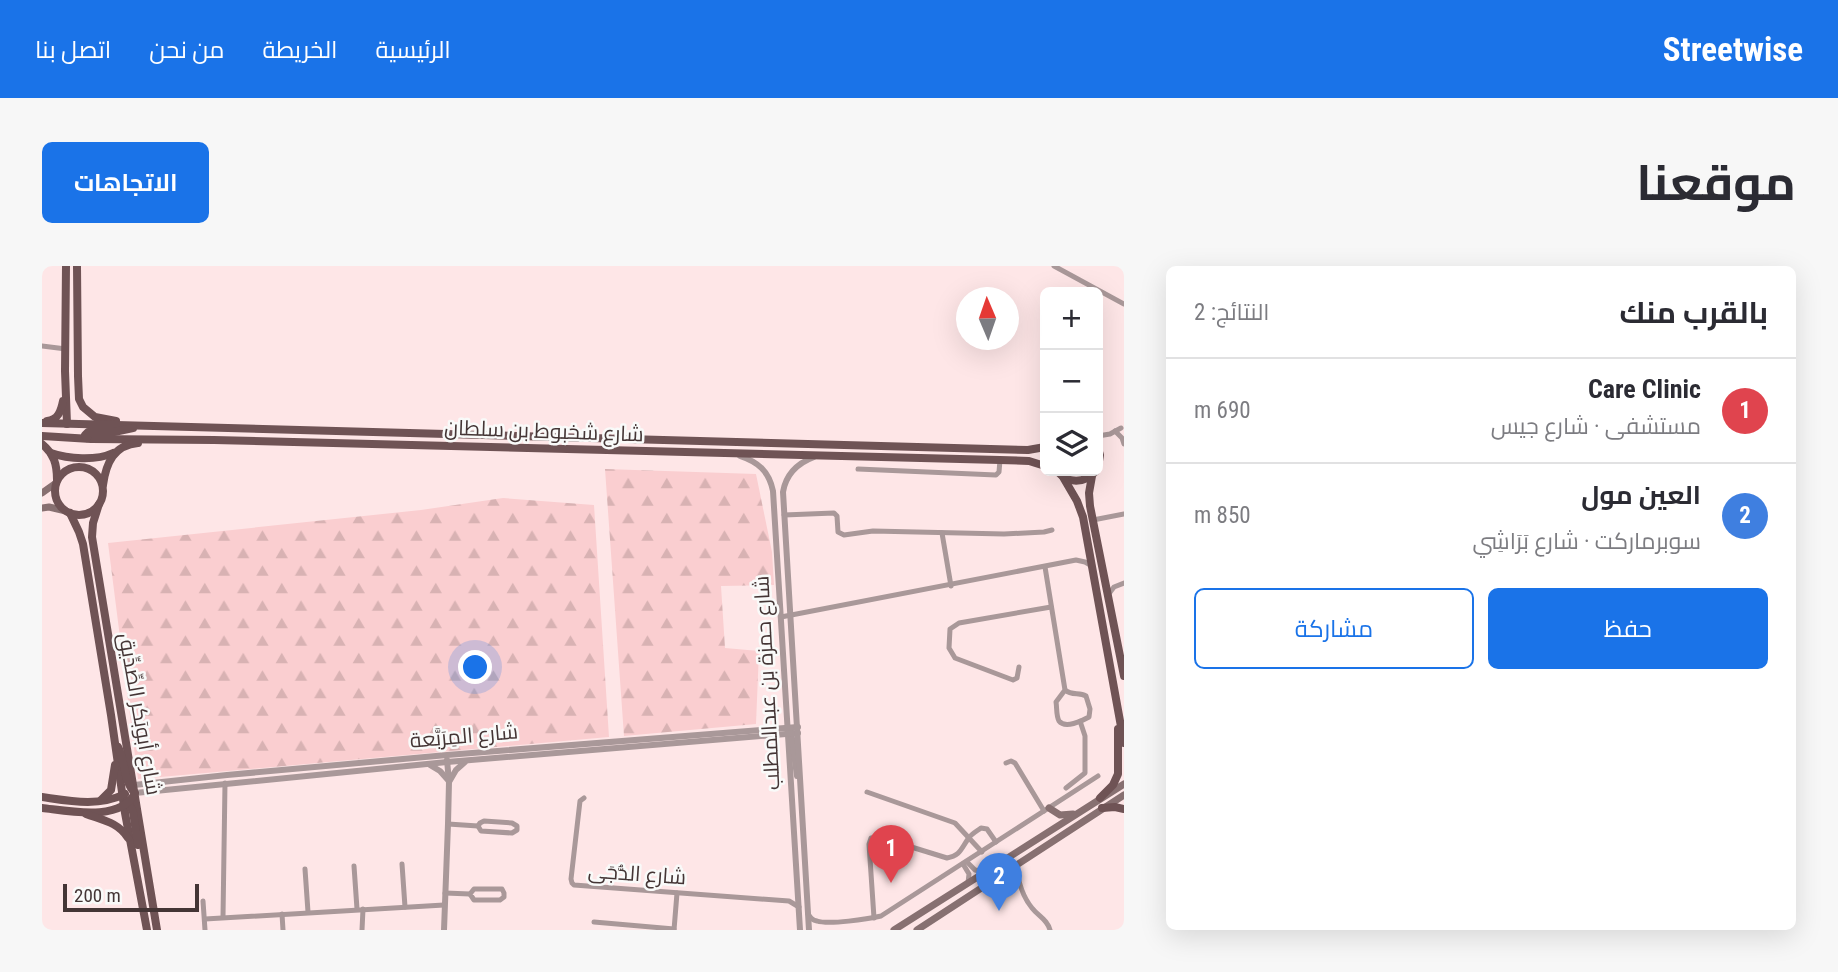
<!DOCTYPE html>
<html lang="ar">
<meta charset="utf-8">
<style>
body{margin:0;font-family:"Roboto Condensed",Cairo,sans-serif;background:#f7f7f7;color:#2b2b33;direction:rtl}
.controls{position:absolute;right:21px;top:21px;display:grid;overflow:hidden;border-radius:10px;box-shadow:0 7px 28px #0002}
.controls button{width:63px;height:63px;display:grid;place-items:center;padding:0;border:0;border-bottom:2px solid #e1e1e2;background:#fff;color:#2b2b33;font:35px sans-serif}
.compass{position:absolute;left:914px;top:21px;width:63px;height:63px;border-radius:50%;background:#fff;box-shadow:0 7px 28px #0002;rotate:358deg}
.scale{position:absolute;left:21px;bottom:18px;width:136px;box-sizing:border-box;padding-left:7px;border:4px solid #443535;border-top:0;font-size:19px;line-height:24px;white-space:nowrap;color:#443535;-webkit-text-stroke:5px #f9faf9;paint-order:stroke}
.you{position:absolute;left:434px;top:402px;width:24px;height:24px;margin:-18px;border:5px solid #fff;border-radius:50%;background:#1a73e8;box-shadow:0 0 0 10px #1a73e833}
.badge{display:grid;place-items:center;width:46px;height:46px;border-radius:50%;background:#1a73e8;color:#fff;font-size:23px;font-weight:700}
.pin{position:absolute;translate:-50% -58px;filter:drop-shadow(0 2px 4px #0008)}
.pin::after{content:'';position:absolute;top:37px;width:24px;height:21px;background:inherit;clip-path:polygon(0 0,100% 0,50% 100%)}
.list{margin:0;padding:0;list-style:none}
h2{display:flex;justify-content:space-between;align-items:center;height:91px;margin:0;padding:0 28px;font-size:30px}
h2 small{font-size:23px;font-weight:400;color:#7c7c81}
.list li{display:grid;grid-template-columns:46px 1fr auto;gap:21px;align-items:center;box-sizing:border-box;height:105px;padding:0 28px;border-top:2px solid #e1e1e2}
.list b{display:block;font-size:26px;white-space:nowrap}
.list p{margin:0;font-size:23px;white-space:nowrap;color:#7c7c81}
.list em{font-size:23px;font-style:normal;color:#7c7c81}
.actions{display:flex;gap:14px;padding:21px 28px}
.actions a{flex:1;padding:16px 0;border:2px solid #1a73e8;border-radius:10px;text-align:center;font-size:24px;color:#1a73e8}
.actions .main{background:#1a73e8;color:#fff}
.icon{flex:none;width:38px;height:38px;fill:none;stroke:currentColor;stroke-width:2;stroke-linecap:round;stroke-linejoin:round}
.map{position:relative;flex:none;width:1082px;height:664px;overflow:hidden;direction:ltr;border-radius:10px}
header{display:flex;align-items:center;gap:42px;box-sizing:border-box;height:98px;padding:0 35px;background:#1a73e8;color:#fff}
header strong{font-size:33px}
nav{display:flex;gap:38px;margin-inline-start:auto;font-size:24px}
.intro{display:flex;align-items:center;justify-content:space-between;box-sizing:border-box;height:168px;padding:0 42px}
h1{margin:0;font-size:49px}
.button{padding:18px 32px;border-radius:10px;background:#1a73e8;color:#fff;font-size:24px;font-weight:700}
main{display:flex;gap:42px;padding:0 42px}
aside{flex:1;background:#fff;border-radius:10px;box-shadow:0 7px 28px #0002}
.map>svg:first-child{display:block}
.forest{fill:url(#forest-firs)}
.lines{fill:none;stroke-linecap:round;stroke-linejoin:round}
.minor{stroke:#a99899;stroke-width:5}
.tertiary{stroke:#a99899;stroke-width:6}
.secondary{stroke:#877071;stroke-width:7}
.primary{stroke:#6f5355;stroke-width:8}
.labels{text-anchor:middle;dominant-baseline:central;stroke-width:5;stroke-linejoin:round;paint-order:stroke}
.street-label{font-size:21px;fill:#443535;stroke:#f9faf9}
</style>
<header>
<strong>Streetwise</strong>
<nav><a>الرئيسية</a><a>الخريطة</a><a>من نحن</a><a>اتصل بنا</a></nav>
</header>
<div class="intro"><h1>موقعنا</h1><a class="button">الاتجاهات</a></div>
<main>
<aside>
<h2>بالقرب منك<small>النتائج: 2</small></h2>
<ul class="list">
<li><span class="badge" style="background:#e0444e">1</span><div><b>Care Clinic</b><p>مستشفى · شارع جيس</p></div><em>690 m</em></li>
<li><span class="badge" style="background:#3f7fe0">2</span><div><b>العين مول</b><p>سوبرماركت · شارع بَرَاشِي</p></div><em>850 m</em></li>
</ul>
<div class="actions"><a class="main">حفظ</a><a>مشاركة</a></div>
</aside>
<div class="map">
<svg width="1082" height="664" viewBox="0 0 1082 664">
<defs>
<pattern id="forest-firs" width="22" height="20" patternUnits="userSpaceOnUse" patternTransform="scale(1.75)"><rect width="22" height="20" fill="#faced0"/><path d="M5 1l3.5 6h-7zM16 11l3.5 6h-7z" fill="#d8b2b3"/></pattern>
</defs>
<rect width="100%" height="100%" fill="#fee6e7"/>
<g class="forest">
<polygon points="563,203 714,208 730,286 732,319 679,320 683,382 717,385 714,458 582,470"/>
<polygon points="461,232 552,239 567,471 96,513 66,277 379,244"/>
</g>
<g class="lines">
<g class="minor">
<polyline points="1012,0 1082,38"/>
<polyline points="0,80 24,83"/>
<polyline points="1073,165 1080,172 1082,178"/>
<polyline points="1056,170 1068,168 1079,162"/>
<polyline points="816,203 954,209 957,206 958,194"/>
<polyline points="742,249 792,247 795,250 796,266 802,269 831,265 962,268 1002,266 1010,264"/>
<polyline points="1051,254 1082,248"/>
<polyline points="900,267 909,320"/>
<path d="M1003,301L1023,424L1014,436C1015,441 1014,450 1017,455C1023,463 1040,455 1047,451L1048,443L1044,430C1037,426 1030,430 1023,424"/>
<polyline points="1066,329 1072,321 1082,317"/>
<polyline points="739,351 1034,294 1043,296 1050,300"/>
<polyline points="977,401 975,412 971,414 913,392 907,382 908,363 917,357 1009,341"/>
<polyline points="964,497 969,495 973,497 1002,545"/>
<polyline points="1024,522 1043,507 1043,470 1038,455"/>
<polyline points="825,526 913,557 940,586"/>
<polyline points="542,532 538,535 529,613 530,617 532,619 747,635 757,641"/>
<polygon points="442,555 470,557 475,560 475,564 470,567 439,565 436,560 438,557"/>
<polyline points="406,558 436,560"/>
<polyline points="925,596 933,604 942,606"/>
<polyline points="360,598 363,641"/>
<polyline points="921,598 927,608 926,617"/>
<path d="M974,599C976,615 980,630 990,642C997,651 1005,653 1008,664"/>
<polyline points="312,600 315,643"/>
<polyline points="263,603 266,646"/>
<polygon points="432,623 460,623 462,627 462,631 458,634 432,634 428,628"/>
<polyline points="403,627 428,628"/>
<polyline points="161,635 163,664"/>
<polyline points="240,648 241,664"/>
<path d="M766,648C769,652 770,654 775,655C787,659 826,653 839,650L1056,510"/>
<polyline points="181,651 183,517"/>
<path d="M832,652L827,578L829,572L837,571L905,592C918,590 919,583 926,573C929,568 935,565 939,562L945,563L954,576"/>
<polyline points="163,653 402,639"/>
<polyline points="552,656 632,663"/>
<polyline points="320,664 321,643"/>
<polyline points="632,664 635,627"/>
</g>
<g class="tertiary">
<path d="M698,190C716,196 727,205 731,225L758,664"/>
<polyline points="749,465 755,510"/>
<polyline points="388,499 398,505 406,514"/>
<polyline points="407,516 414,504 423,496"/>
<polyline points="92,519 185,509 405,489 756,461"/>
<polyline points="93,527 405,496 756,467"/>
<polyline points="402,664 406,558 407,516 405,494"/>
<path d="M767,664L741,226C744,208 756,197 772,191"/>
</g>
<g class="secondary">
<polyline points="0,227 14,217"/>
<polyline points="0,242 7,241 24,245"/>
<polyline points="1007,542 1018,549 1031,548"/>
<polyline points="852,664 1082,518"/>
<polyline points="875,664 1082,529"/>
</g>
<g class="primary">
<polyline points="24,0 23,105 25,158"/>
<polyline points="35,0 36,110 37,133 41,141 53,151 74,155"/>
<path d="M5,155C16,154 19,145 21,135"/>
<polyline points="0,157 986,184 1003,181"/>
<polyline points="0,170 49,173 172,174 958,194 987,195 1003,200"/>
<polyline points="45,172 43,169 46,166 72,166 91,162"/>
<path d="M0,178C12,188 15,198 15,214"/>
<polyline points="1056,182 1058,189 1056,201"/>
<path d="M9,187C26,193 54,195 71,187"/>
<circle cx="37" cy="225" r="24"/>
<path d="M1015,205C1026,218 1042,218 1054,205"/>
<polyline points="1050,210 1047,227 1048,240 1082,410"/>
<polyline points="1021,211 1035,235 1041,251 1082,477"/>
<path d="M61,219C64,197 72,179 96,177"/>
<polyline points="57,238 51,257 50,271 115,664"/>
<polyline points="28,247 37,266 41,278 69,449 83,547 105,664"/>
<path d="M0,531C28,535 56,541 83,528"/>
<polyline points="1058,532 1071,519 1076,508 1076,463"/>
<polyline points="59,534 69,524 73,499"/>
<polyline points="85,535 91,546 96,579"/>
<path d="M0,542C27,545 79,556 93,527C81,515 84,496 76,481"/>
<polyline points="1060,542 1073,541 1082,543"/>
<path d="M44,548C60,554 76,556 86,572"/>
</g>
</g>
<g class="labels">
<g class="street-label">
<text transform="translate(502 165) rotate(2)">شارع شخبوط بن سلطان</text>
<text transform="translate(725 417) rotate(-93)">شارع حمزة بن عبدالمطلب</text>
<text transform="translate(98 448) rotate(80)">شارع أبوبَكر الصِّدِّيق</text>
<text transform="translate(422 470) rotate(-5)">شارع المِرَبَّعة</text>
<text transform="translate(595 608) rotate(4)">شارع الدُّجَى</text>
</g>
</g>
</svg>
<div class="controls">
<button>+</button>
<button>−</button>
<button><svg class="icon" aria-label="layers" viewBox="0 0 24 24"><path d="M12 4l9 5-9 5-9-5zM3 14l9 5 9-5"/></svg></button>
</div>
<svg class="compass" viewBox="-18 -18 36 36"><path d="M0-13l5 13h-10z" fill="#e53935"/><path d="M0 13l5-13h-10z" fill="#7c7c81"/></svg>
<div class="scale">200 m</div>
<div class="you"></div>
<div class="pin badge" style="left:849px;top:617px;background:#e0444e">1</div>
<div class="pin badge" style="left:957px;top:645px;background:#3f7fe0">2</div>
</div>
</main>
